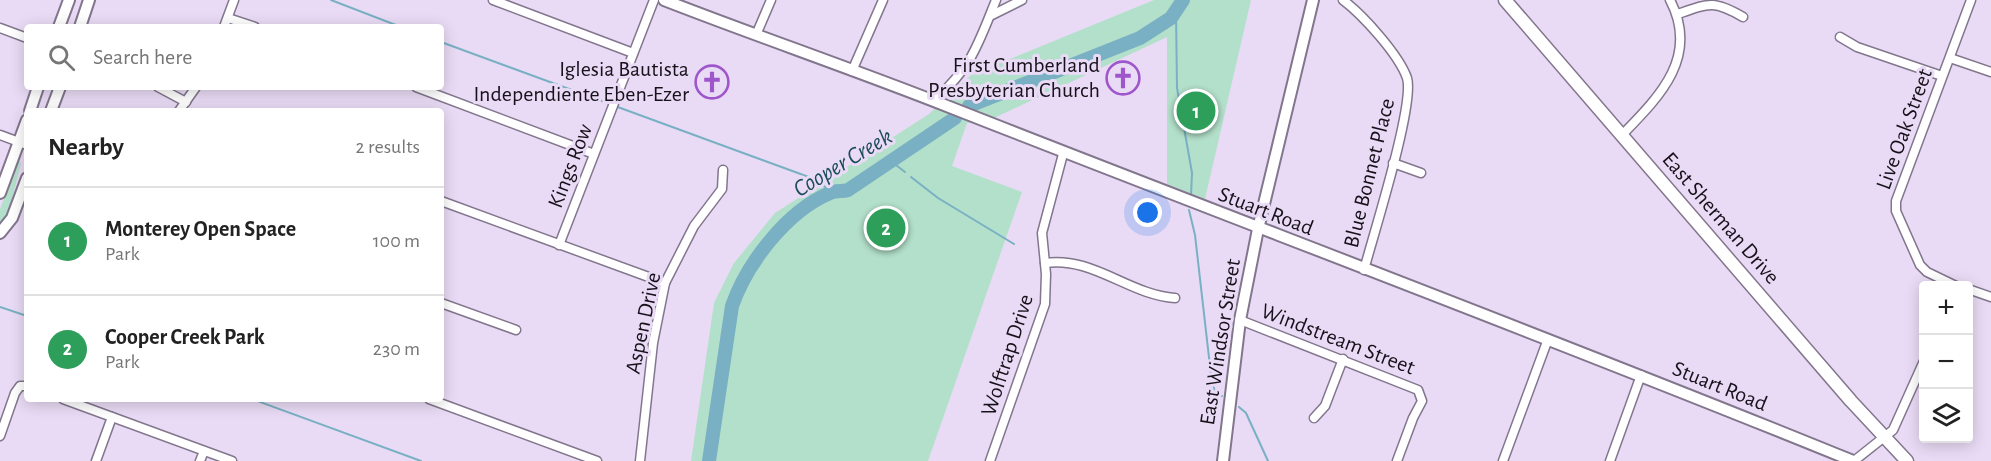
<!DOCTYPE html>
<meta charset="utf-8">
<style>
body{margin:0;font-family:"Alegreya Sans",sans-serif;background:#f2f2f2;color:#222}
.controls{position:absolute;right:18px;bottom:18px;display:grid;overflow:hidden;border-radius:6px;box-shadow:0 3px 15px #0003}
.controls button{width:54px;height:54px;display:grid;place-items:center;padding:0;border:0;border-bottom:2px solid #e0e0e0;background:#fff;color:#222;font:30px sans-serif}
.you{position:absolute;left:1148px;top:213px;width:21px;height:21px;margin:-15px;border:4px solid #fff;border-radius:50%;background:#1a73e8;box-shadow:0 0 0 9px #1a73e833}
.badge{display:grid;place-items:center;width:39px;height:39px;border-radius:50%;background:#ea580c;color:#fff;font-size:20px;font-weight:700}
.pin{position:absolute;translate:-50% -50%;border:3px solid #fff;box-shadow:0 2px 6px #0006}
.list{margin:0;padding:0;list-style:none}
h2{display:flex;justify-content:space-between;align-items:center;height:78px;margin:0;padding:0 24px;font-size:26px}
h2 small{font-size:20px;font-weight:400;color:#767676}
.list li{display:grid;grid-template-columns:39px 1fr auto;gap:18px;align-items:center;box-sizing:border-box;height:108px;padding:0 24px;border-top:2px solid #e0e0e0}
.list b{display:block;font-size:22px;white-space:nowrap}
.list p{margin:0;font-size:20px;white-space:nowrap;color:#767676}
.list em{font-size:20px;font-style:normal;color:#767676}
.icon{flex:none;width:33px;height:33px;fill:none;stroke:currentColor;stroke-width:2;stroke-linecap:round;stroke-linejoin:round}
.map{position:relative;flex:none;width:1991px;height:461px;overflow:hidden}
.search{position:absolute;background:#fff;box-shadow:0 3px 15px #0003;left:24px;top:24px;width:420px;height:66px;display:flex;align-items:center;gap:15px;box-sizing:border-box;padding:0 21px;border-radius:6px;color:#767676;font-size:22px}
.panel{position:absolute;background:#fff;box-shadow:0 3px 15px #0003;left:24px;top:108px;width:420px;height:294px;border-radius:6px}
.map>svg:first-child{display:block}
.green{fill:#b3e0ca}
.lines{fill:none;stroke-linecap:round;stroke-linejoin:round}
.stream{stroke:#79b0c3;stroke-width:2}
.river{stroke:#79b0c3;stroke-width:14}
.minor-casing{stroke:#82768d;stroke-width:11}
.tertiary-casing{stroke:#82768d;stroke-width:14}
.secondary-casing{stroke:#82768d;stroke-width:15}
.minor{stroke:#fff;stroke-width:8}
.tertiary{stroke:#fff;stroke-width:10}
.secondary{stroke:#fff;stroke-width:12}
.labels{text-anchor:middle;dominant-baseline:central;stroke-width:6;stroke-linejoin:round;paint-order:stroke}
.poi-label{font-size:22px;fill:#16111a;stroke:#e9dbf5;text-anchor:end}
.street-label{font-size:22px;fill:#16111a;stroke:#e9dbf5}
.water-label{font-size:24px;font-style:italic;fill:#1d4c5b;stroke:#e9dbf5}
</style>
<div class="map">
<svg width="1991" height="461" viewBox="0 0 1991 461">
<rect width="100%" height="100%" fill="#e9dbf5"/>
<g class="green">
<polygon points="1154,0 1251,0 1205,199 1167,184 1167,37 992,119 967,123 952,166 1022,192 928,461 691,461 714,303 734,263 775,213 929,114 971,75"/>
<polygon points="18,161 21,163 7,219 0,227 0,209"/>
</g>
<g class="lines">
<g class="stream">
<polyline points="331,0 401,27"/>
<polyline points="1176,11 1177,88 1192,173 1191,195"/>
<polyline points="441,42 610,104"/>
<polyline points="615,106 817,180 831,192"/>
<polyline points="892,162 905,172"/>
<polyline points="911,177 938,198 1014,244"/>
<polyline points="1189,210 1195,235 1211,375 1214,389 1222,396"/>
<polyline points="0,307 27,316"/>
<polyline points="252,399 421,461"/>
<polyline points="1239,407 1246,413 1268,461"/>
</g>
<g class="river">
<polyline points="969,106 1140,38 1171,18 1183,0"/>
<path d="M709,461L732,306C747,263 787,211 830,193C836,190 842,192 848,190L955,118"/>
</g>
<defs>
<g id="minor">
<polyline points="493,0 633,53"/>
<path d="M1343,0C1363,15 1399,55 1407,78C1415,104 1373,236 1364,270"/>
<path d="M1678,14C1709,3 1714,0 1743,17"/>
<polyline points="990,16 1022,0"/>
<polyline points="228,18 255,27"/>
<polyline points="224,27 234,0"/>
<polyline points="0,28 27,38"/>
<polyline points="756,35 771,0"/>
<polyline points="1840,37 1857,47 1942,76"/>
<polyline points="1950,58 1991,72"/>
<polyline points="852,71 883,0"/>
<polyline points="158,87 186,102"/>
<polyline points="416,87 594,154"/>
<path d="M934,101C972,66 977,47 996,0"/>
<polyline points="179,111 196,87"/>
<polyline points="0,135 27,145"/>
<path d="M1622,135C1659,97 1700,57 1670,0"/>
<polyline points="1393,163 1421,173"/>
<polyline points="441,201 665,283"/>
<polyline points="559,245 654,0"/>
<path d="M1045,263C1093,256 1129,295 1175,298"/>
<polyline points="1956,286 1927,272 1920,265 1896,211 1896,201 1971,0"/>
<polyline points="1968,289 1991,297"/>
<polyline points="441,303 516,330"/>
<polyline points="1240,320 1418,390 1422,401 1413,418 1397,461"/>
<polyline points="63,399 232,461"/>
<polyline points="429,399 597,461"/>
<polyline points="1314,418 1325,406 1343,359"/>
<polyline points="0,436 15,393 20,386 27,386"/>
<polyline points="96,461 112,417"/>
<polyline points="200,461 204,451"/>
<polyline points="640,461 653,343 665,283 694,226 722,189 723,170"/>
<polyline points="990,461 1045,304 1046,274 1042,233 1063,154"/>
<polyline points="1503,461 1548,339"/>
<polyline points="1610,461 1641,375"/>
<polyline points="1854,461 1893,430 1924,361"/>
</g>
<g id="tertiary">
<path d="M664,0C759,37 856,70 952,108C1252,226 1554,339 1853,461"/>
<polyline points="59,27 69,0"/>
<polyline points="80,27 89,0"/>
<polyline points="30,111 38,87"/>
<polyline points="51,111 60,87"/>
<polyline points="0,193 27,120"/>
<polyline points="0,233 12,218 27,178"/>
<polyline points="1223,461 1240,320 1258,229 1313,0"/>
</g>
<polyline id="secondary" points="1505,0 1851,401 1907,461"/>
</defs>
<use href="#minor" class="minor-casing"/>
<use href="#tertiary" class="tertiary-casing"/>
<use href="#secondary" class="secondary-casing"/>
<use href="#minor" class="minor"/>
<use href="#tertiary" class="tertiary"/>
<use href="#secondary" class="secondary"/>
</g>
<defs>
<symbol id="church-ring" viewBox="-11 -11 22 22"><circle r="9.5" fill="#e9dbf5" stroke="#9e56ca" stroke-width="1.5"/><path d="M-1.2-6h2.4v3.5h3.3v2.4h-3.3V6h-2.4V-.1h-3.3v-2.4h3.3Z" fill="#9e56ca"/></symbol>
</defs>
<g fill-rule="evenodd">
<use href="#church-ring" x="1104" y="59" width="38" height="38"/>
<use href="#church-ring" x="693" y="63" width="38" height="38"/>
</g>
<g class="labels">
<g class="poi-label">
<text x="1100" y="65">First Cumberland<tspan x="1100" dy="25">Presbyterian Church</tspan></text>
<text x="689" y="69">Iglesia Bautista<tspan x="689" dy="25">Independiente Eben-Ezer</tspan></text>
</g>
<g class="street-label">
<text transform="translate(1904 129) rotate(-70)">Live Oak Street</text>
<text transform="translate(570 166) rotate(-69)">Kings Row</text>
<text transform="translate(1369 173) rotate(-76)">Blue Bonnet Place</text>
<text transform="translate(1266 211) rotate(21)">Stuart Road</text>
<text transform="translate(1721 218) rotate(49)">East Sherman Drive</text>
<text transform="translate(643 323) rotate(-78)">Aspen Drive</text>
<text transform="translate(1338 339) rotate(21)">Windstream Street</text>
<text transform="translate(1220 342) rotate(-81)">East Windsor Street</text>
<text transform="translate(1007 355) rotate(-72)">Wolftrap Drive</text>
<text transform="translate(1720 386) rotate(22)">Stuart Road</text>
</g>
<g class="water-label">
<text transform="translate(843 163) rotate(-31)">Cooper Creek</text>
</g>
</g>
</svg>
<div class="controls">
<button>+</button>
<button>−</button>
<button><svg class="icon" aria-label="layers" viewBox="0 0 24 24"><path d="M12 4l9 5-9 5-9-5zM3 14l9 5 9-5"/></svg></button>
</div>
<div class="you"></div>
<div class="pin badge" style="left:1196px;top:111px;background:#2e9e5b">1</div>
<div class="pin badge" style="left:886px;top:228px;background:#2e9e5b">2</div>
<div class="search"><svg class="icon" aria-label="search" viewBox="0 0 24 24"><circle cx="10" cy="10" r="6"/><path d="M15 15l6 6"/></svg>Search here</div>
<section class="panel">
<h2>Nearby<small>2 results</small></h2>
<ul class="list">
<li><span class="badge" style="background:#2e9e5b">1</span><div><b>Monterey Open Space</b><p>Park</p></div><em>100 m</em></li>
<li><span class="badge" style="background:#2e9e5b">2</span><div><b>Cooper Creek Park</b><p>Park</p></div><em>230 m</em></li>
</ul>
</section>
</div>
